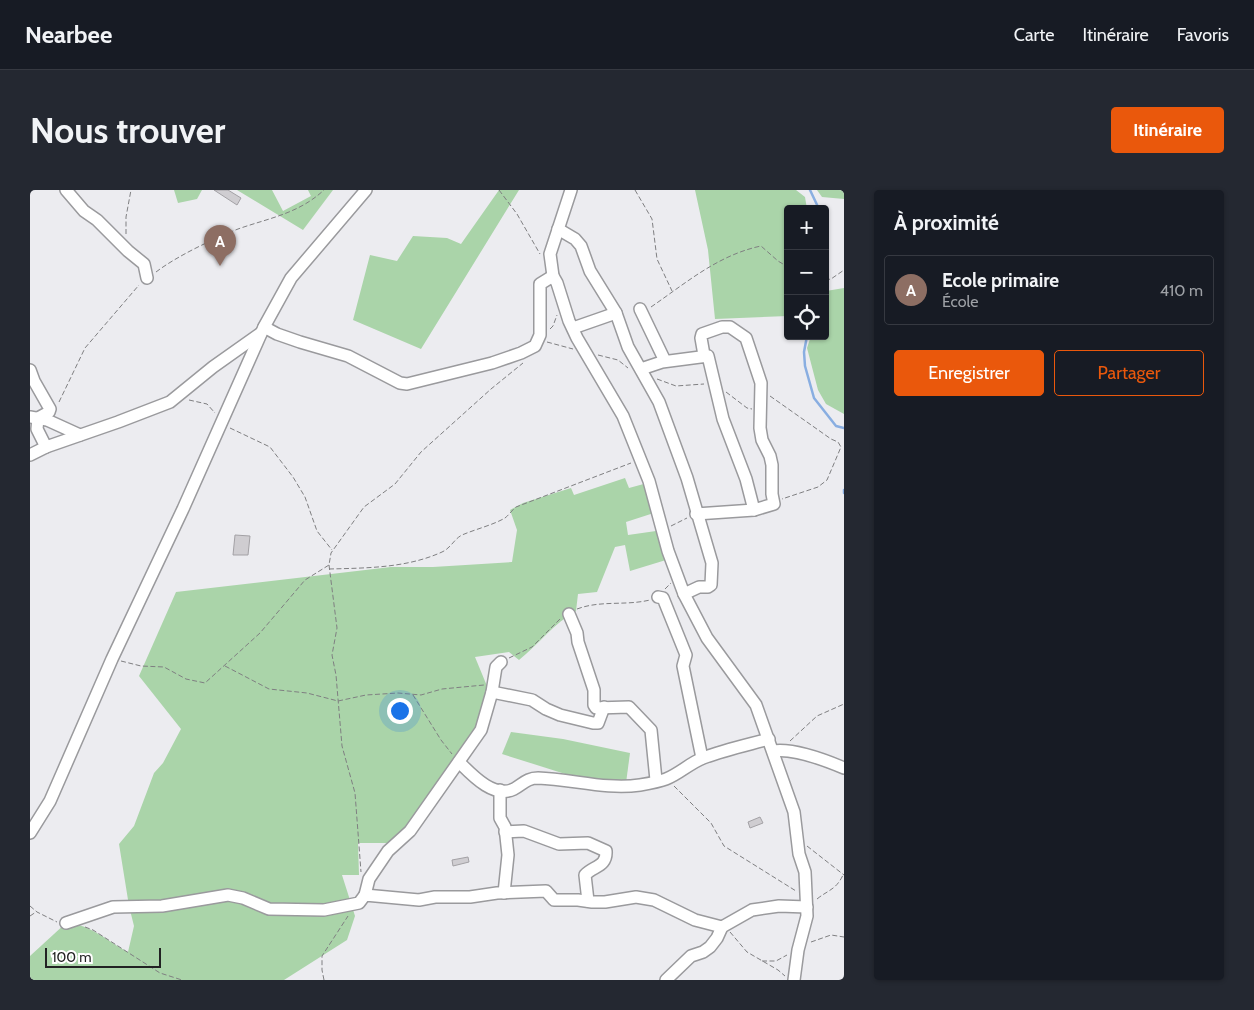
<!DOCTYPE html>
<html lang="fr">
<meta charset="utf-8">
<style>
body{margin:0;font-family:Cabin,sans-serif;background:#242831;color:#f1f3f6}
.controls{position:absolute;right:15px;top:15px;display:grid;overflow:hidden;border-radius:5px;box-shadow:0 1px 4px #0004}
.controls button{width:45px;height:45px;display:grid;place-items:center;padding:0;border:0;border-bottom:1px solid #363941;background:#171b24;color:#f1f3f6;font:25px sans-serif}
.scale{position:absolute;left:15px;bottom:12px;width:116px;box-sizing:border-box;padding-left:5px;border:2px solid #222223;border-top:0;font-size:14px;line-height:18px;white-space:nowrap;color:#222223;-webkit-text-stroke:4px #fff;paint-order:stroke}
.you{position:absolute;left:369px;top:520px;width:18px;height:18px;margin:-12px;border:4px solid #fff;border-radius:50%;background:#1a73e8;box-shadow:0 0 0 8px #1a73e833}
.badge{display:grid;place-items:center;width:32px;height:32px;border-radius:50%;background:#ea580c;color:#fff;font-size:16px;font-weight:700}
.pin{position:absolute;translate:-50% -41px;filter:drop-shadow(0 1px 2px #0008)}
.pin::after{content:'';position:absolute;top:26px;width:18px;height:15px;background:inherit;clip-path:polygon(0 0,100% 0,50% 100%)}
.list{margin:0;padding:0;list-style:none}
h2{display:flex;justify-content:space-between;align-items:center;height:65px;margin:0;padding:0 20px;font-size:21px}
h2 small{font-size:16px;font-weight:400;color:#9ea1a6}
.list li{display:grid;grid-template-columns:32px 1fr auto;gap:15px;align-items:center;box-sizing:border-box;height:70px;margin:0 10px 10px;padding:0 10px;border:1px solid #363941;border-radius:5px}
.list b{display:block;font-size:19px;white-space:nowrap}
.list p{margin:0;font-size:16px;white-space:nowrap;color:#9ea1a6}
.list em{font-size:16px;font-style:normal;color:#9ea1a6}
.actions{display:flex;gap:10px;padding:15px 20px}
.actions a{flex:1;padding:11px 0;border:1px solid #ea580c;border-radius:5px;text-align:center;font-size:18px;color:#ea580c}
.actions .main{background:#ea580c;color:#fff}
.icon{flex:none;width:28px;height:28px;fill:none;stroke:currentColor;stroke-width:2;stroke-linecap:round;stroke-linejoin:round}
.map{position:relative;flex:none;width:814px;height:790px;overflow:hidden;border-radius:5px}
header{display:flex;align-items:center;gap:30px;box-sizing:border-box;height:70px;padding:0 25px;background:#171b24;border-bottom:1px solid #363941}
header strong{font-size:24px}
nav{display:flex;gap:28px;margin-inline-start:auto;font-size:18px}
.intro{display:flex;align-items:center;justify-content:space-between;box-sizing:border-box;height:120px;padding:0 30px}
h1{margin:0;font-size:35px}
.button{padding:12px 22px;border-radius:5px;background:#ea580c;color:#fff;font-size:18px;font-weight:700}
main{display:flex;gap:30px;padding:0 30px}
aside{flex:1;background:#171b24;border-radius:5px;box-shadow:0 1px 4px #0004}
.map>svg:first-child{display:block}
.green{fill:#aad4a9}
.lines{fill:none;stroke-linecap:round;stroke-linejoin:round}
.stream{stroke:#89aee1;stroke-width:2.5}
.building{fill:#cfcdd1;stroke:#a3a1a5}
.minor-casing{stroke:#9a9a9d;stroke-width:14}
.path{stroke:#7f7f81;stroke-width:1;stroke-dasharray:5 2.5;stroke-linecap:butt}
.minor{stroke:#fff;stroke-width:11}
</style>
<header>
<strong>Nearbee</strong>
<nav><a>Carte</a><a>Itinéraire</a><a>Favoris</a></nav>
</header>
<div class="intro"><h1>Nous trouver</h1><a class="button">Itinéraire</a></div>
<main>
<div class="map">
<svg width="814" height="790" viewBox="0 0 814 790">
<rect width="100%" height="100%" fill="#ececf0"/>
<g class="green">
<polygon points="144,0 172,0 167,9 148,13"/>
<polygon points="207,0 242,0 253,21 281,6 278,0 303,0 273,40"/>
<polygon points="469,0 489,0 391,159 323,130 340,65 367,71 383,46 417,48 431,54"/>
<polygon points="665,0 766,0 775,7 777,19 758,19 758,126 685,129 678,60"/>
<polygon points="787,0 814,0 814,9 792,7"/>
<polygon points="814,98 814,224 796,214 788,200 777,158 781,146 795,146 796,101"/>
<path d="M595,288L599,298L621,292L630,321L596,332L598,345L633,340L636,370L600,381L595,355L585,357L567,402L548,404L546,421C524,433 509,454 489,470L479,462L445,467L464,513L462,524L453,543L368,653H328L329,685H312L325,726L317,750L254,790H0V766L36,733C61,734 78,752 98,762L104,736L99,716L89,654L104,636L124,583L133,573L151,539L109,486L146,402L361,377H403L482,372L487,340L480,320L493,313L541,298L544,305Z"/>
<polygon points="481,542 533,549 600,563 596,593 551,589 472,564"/>
</g>
<g class="lines">
<g class="stream">
<polyline points="780,0 789,19"/>
<polyline points="795,63 797,82 795,86"/>
<polyline points="777,146 774,162 775,176 784,208 806,236 814,238"/>
<polyline points="814,300 814,303"/>
</g>
</g>
<g class="building">
<polygon points="184,0 198,0 211,8 207,15"/>
<polygon points="205,345 220,346 218,365 203,365"/>
<polygon points="730,627 733,633 720,638 718,632"/>
<polygon points="438,667 439,672 423,676 422,670"/>
</g>
<g class="lines">
<defs>
<g id="minor">
<polyline points="36,0 54,21 67,30 98,61 114,74 117,88"/>
<polyline points="541,0 520,64 523,86 527,93 539,131 547,148 593,226 619,291 638,361 654,404 677,448 726,515 764,622 769,664 775,682 777,726 768,760 764,790"/>
<polyline points="528,39 545,49 551,56 560,81 586,123 598,157 629,212 657,288 682,373 681,395 678,397 669,397 654,404"/>
<polyline points="610,119 635,171"/>
<polyline points="234,137 247,144 270,152 318,166 370,193 377,194 462,173 491,163 505,156 510,145 510,94 523,86"/>
<polyline points="543,138 586,123"/>
<polyline points="611,179 632,172 678,166 693,229 716,289 724,320"/>
<polyline points="0,180 4,191 20,219 19,222 8,228 7,239 16,257"/>
<polyline points="0,227 17,230 50,245"/>
<polyline points="0,265 16,257 88,232 140,212 183,177 231,143"/>
<polyline points="666,324 724,320 744,314 742,304 742,275 740,266 732,250 730,238 731,193 716,148 700,137 692,137 672,144 671,148 674,165"/>
<polyline points="628,407 633,408 656,465 653,476 672,568"/>
<polyline points="539,424 547,443 548,452 564,500 564,515 566,518 599,517 621,540 626,590"/>
<polyline points="462,502 502,510 516,519 530,525 563,533 568,533 574,517"/>
<path d="M743,561C763,558 795,570 814,578"/>
<path d="M429,572C442,585 464,609 484,599C493,594 497,588 508,588C542,589 576,600 610,595C616,594 631,591 636,589C649,584 660,573 673,568C694,560 717,555 739,549"/>
<polyline points="470,600 470,628 475,637 478,665 474,703"/>
<path d="M475,642L494,641L529,654L558,653L576,661C577,677 563,676 555,685L558,711"/>
<polyline points="0,643 20,611 82,469 153,319 234,137 261,88 336,0"/>
<polyline points="335,705 339,689 358,661 380,641 451,540 462,502 466,477 471,472"/>
<polyline points="36,733 83,717 132,716 198,705 213,708 239,719 294,720 329,713 335,705 389,710 405,707 440,707 467,703 516,701 524,710 548,710 562,712 575,712 606,707 624,710 665,730 692,737"/>
<polyline points="636,790 661,766 673,762 680,757 687,748 692,737 722,720 749,716 777,717"/>
</g>
</defs>
<use href="#minor" class="minor-casing"/>
<g class="path">
<polyline points="469,0 487,24 510,64"/>
<polyline points="605,0 622,29 627,69 642,101"/>
<polyline points="96,44 96,27 101,0"/>
<path d="M126,82C147,66 183,49 208,39C239,28 268,24 294,0"/>
<polyline points="795,90 801,89 814,80"/>
<path d="M621,117C656,93 688,65 731,56L748,71L758,77"/>
<polyline points="520,139 523,136 527,125"/>
<polyline points="517,152 543,159"/>
<polyline points="568,165 588,170 598,178"/>
<polyline points="627,189 646,196 674,194"/>
<polyline points="696,202 717,218 722,219"/>
<polyline points="740,206 801,249 808,252 811,257 797,290 788,297 752,309"/>
<polyline points="159,210 177,214 185,223"/>
<polyline points="29,212 55,158 109,95"/>
<polyline points="200,238 240,257 263,287 275,307 287,341 302,360"/>
<polyline points="641,336 657,328"/>
<polyline points="299,375 307,438 302,465 306,485 312,556 325,603 331,682"/>
<path d="M299,379C337,378 377,378 412,362C421,358 424,349 432,345C446,339 463,335 475,328C479,325 482,320 486,317L601,273"/>
<polyline points="635,399 641,393"/>
<path d="M547,419C571,410 595,416 620,410"/>
<polyline points="479,468 502,457 531,428"/>
<polyline points="91,471 111,476 134,477 156,489 175,493 230,443 275,390 299,375 301,363 334,317 365,294 391,262 461,199 493,173"/>
<polyline points="195,476 239,499 277,503 308,511 336,505 368,503 391,505 412,499 454,495"/>
<polyline points="383,505 411,550 422,564"/>
<polyline points="760,551 787,526 814,514"/>
<polyline points="644,596 681,633 694,656 766,701"/>
<polyline points="777,656 814,685"/>
<path d="M787,709C798,700 806,700 813,685"/>
<polyline points="0,716 7,722 27,732"/>
<polyline points="0,726 6,722"/>
<polyline points="55,737 63,740 130,783 152,790"/>
<polyline points="700,742 717,762 748,780 755,786"/>
<polyline points="781,752 801,745 814,747"/>
<polyline points="732,771 746,771 757,765"/>
<polyline points="294,790 292,780 292,766 318,726"/>
</g>
<use href="#minor" class="minor"/>
</g>
</svg>
<div class="controls">
<button>+</button>
<button>−</button>
<button><svg class="icon" aria-label="locate" viewBox="0 0 24 24"><circle cx="12" cy="12" r="6"/><path d="M12 2v4M12 18v4M2 12h4M18 12h4"/></svg></button>
</div>
<div class="scale">100 m</div>
<div class="you"></div>
<div class="pin badge" style="left:190px;top:76px;background:#8d6e63">A</div>
</div>
<aside>
<h2>À proximité<small></small></h2>
<ul class="list">
<li><span class="badge" style="background:#8d6e63">A</span><div><b>Ecole primaire</b><p>École</p></div><em>410 m</em></li>
</ul>
<div class="actions"><a class="main">Enregistrer</a><a>Partager</a></div>
</aside>
</main>
